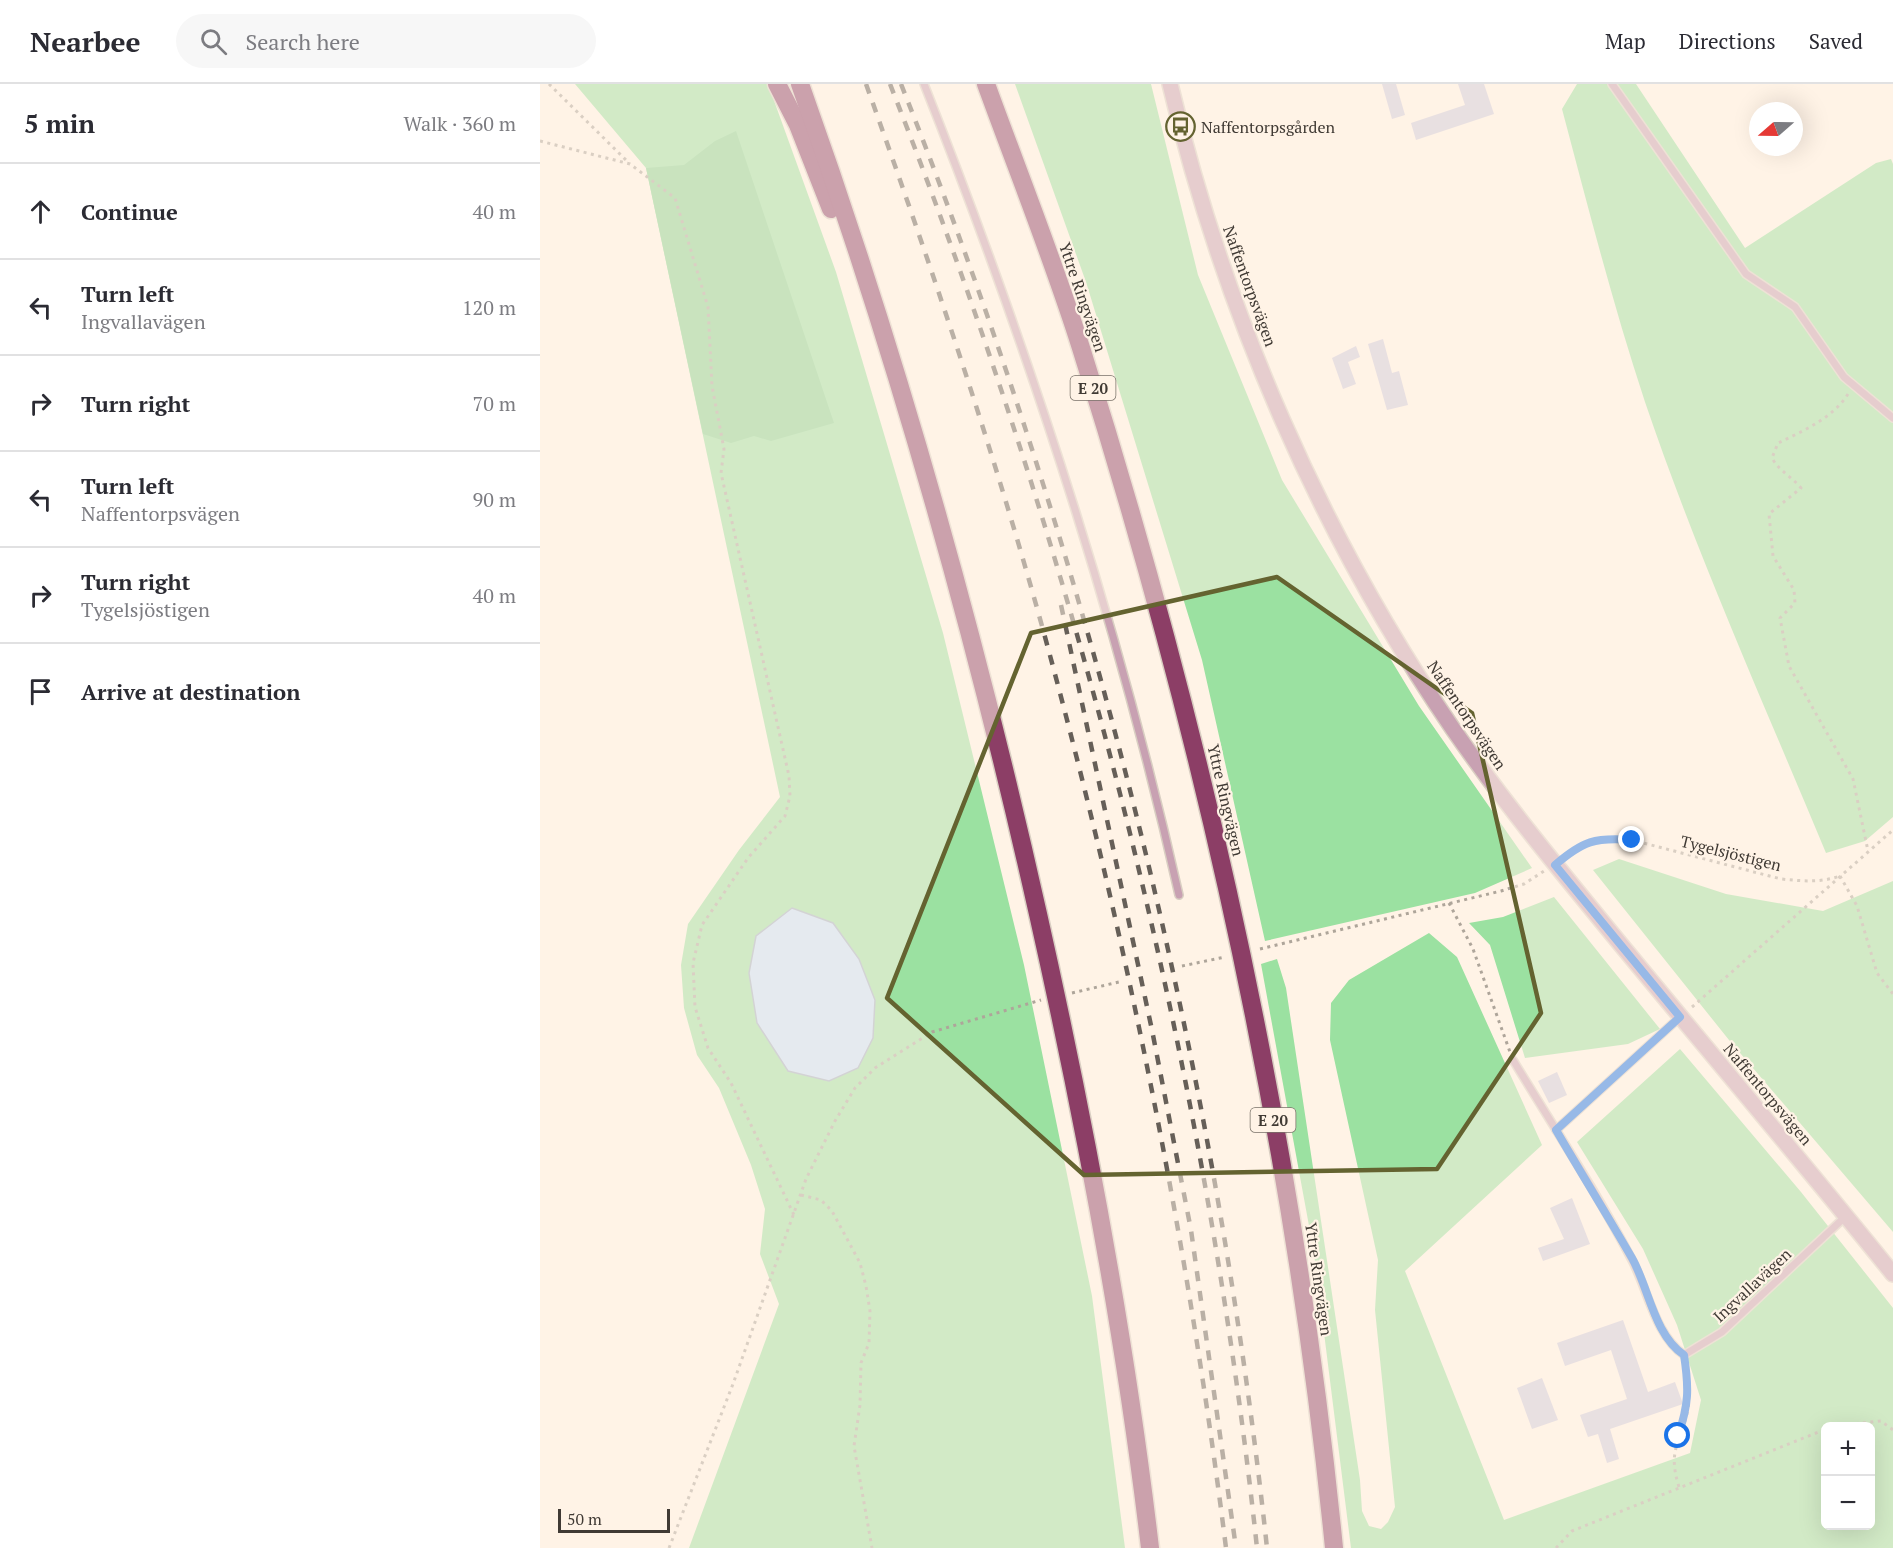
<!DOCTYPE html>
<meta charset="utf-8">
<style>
body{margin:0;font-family:"PT Serif",serif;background:#f7f7f7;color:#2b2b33}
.controls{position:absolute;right:18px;bottom:18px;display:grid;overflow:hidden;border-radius:9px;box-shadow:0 6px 24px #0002}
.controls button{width:54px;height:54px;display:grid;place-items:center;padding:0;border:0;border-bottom:2px solid #e1e1e2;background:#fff;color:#2b2b33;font:30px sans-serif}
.compass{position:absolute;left:1209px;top:18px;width:54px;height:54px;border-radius:50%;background:#fff;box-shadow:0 6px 24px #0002;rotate:250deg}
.scale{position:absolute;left:18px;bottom:15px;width:112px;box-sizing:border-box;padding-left:6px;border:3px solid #403a34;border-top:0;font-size:16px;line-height:21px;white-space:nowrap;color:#403a34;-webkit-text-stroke:4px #fff3e6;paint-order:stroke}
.stop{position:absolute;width:18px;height:18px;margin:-14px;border:4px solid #1a73e8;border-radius:50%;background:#fff}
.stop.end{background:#1a73e8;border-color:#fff;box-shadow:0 2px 6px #0008}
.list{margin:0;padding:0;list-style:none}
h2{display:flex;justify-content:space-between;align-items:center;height:78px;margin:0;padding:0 24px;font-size:26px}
h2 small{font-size:20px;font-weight:400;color:#7c7c81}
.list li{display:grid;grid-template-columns:39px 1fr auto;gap:18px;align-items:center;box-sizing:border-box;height:96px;padding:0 24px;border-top:2px solid #e1e1e2}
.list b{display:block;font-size:22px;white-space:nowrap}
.list p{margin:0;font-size:20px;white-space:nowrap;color:#7c7c81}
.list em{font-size:20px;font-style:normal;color:#7c7c81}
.icon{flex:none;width:33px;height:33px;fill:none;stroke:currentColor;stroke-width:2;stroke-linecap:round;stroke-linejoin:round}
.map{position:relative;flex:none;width:1353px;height:1464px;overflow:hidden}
header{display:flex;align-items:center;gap:36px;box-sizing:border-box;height:84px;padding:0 30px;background:#fff;border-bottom:2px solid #e1e1e2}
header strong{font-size:28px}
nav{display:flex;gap:33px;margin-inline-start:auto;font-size:21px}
.search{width:420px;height:54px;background:#f7f7f7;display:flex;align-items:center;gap:15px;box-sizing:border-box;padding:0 21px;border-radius:33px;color:#7c7c81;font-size:22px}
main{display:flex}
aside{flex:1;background:#fff}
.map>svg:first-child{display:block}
.green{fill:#9be1a1;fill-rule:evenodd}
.forest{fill:#88d08f}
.water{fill:#c6dffa;stroke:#9eaebf;stroke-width:1.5}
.building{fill:#cdc9dc}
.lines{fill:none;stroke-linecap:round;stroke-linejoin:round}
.service-casing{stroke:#d9cec2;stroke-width:10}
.tertiary-casing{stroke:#d9cec2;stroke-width:18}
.motorway-casing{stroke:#d9cec2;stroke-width:21}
.path{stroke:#aea59a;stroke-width:3;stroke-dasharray:3 4.5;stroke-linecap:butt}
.service{stroke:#c8a1b2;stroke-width:7}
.tertiary{stroke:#c8a1b2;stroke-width:15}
.motorway{stroke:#8c3e66;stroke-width:18}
.rail{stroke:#665f58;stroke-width:4.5;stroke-dasharray:10 10;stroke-linecap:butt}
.route{stroke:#1a73e8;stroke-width:8}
.marked{fill:none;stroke:#646330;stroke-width:4.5;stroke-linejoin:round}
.labels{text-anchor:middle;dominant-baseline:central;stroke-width:4.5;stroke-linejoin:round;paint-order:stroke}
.shield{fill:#fff3e6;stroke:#797269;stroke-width:1.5}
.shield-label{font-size:15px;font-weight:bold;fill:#403a34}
.poi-label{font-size:16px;fill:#403a34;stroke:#fff3e6;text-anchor:start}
.street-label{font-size:16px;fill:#403a34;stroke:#fff3e6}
</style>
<header>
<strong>Nearbee</strong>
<div class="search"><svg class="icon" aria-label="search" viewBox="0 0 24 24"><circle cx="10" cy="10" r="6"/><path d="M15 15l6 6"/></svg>Search here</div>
<nav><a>Map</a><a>Directions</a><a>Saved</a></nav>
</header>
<main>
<aside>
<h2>5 min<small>Walk · 360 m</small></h2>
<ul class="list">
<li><svg class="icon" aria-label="ahead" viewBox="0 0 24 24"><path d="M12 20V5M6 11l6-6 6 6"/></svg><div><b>Continue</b></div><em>40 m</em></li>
<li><svg class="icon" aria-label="left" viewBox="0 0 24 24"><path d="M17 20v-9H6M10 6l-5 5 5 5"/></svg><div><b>Turn left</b><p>Ingvallavägen</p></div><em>120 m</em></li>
<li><svg class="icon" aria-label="right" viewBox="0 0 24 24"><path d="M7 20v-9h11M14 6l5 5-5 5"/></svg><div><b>Turn right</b></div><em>70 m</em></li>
<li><svg class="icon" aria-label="left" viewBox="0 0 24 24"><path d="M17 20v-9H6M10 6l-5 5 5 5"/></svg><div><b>Turn left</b><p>Naffentorpsvägen</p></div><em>90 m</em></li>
<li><svg class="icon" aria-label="right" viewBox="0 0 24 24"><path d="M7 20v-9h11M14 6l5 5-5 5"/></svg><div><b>Turn right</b><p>Tygelsjöstigen</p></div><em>40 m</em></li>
<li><svg class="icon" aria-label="arrive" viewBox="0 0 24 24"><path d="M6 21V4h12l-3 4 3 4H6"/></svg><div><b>Arrive at destination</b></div></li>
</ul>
</aside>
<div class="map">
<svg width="1353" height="1464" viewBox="0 0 1353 1464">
<rect width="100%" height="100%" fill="#fff3e6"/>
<g class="green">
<polygon points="35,0 228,0 296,188 403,549 484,881 552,1212 585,1464 149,1464 239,1220 220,1170 225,1125 211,1081 179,1004 157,971 144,924 141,881 148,840 199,766 240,713 106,84"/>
<polygon points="475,0 611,0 658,191 742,396 879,622 992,784 935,809 725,857 662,576 546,198"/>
<path d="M1037,0H1096L1205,164L1336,79L1351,75L1353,80V733L1325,757L1286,769C1224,620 1157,471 1105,318C1073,221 1048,123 1022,25Z"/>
<polygon points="1079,775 1186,810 1283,827 1353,797 1353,1148 1189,956 1053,786"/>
<polygon points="1014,813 1120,945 1088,960 985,974 950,861 929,839 963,833"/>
<path d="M889,849L917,873L1002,1061L865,1187L964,1436L1150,1369L1161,1316L1137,1241L1103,1165L1037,1058L1140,965L1261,1108L1353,1224V1464H811L774,1169L721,880L737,875L746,904L820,1396L822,1427L829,1442L841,1445L848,1438L855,1423L835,1226L838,1176L790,956L791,919L809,896ZM1286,1342H1330V1442H1286Z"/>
</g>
<polygon class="forest" points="196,47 294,339 231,357 214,352 191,359 163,350 106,84 144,81 175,57"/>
<polygon class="water" points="252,824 293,839 319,875 335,916 333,954 318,984 289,997 248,987 217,939 209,889 216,852"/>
<g class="building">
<polygon points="842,0 856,0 865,31 852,35"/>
<polygon points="918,0 944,0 954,30 876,56 871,39 925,21"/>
<polygon points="843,255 852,289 859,287 868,321 847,326 828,260"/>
<polygon points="816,262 820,273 808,278 816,300 803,305 792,274"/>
<polygon points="1017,988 1027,1011 1009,1019 998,997"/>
<polygon points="1032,1114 1050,1160 1003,1177 998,1164 1024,1155 1010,1124"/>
<polygon points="1083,1236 1108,1308 1135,1298 1143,1320 1070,1345 1079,1375 1067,1379 1058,1350 1048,1353 1040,1331 1087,1315 1071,1266 1025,1282 1017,1259"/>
<polygon points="1002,1294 1018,1336 992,1345 977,1304"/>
</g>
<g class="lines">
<defs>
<g id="service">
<path d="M384,0C488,263 577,535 639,811"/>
<polyline points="1072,0 1206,190 1255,223 1304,293 1353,334"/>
<path d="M973,976C1013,1042 1056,1107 1092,1176C1108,1206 1115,1251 1144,1271L1182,1248L1306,1132"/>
<polyline points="1016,1046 1140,933"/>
</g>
<path id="tertiary" d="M630,0C684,228 781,452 913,645C967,723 1027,795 1087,868C1176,976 1266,1082 1353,1190"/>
<g id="motorway">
<polyline points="237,0 258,41 291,125"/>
<path d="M260,0C357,271 435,549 498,830C545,1039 585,1251 610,1464"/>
<path d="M446,0C478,88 513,175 541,264C664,653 754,1058 794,1464"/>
</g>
</defs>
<use href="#service" class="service-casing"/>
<use href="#tertiary" class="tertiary-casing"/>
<use href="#motorway" class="motorway-casing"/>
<g class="path">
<polyline points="9,0 89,79"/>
<polyline points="0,57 90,80 135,114 168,223 172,302 184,365 181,389 249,692 250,712 245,732 208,774 162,841 153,879 155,923 168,964 191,999 254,1131"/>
<path d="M1308,310C1293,334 1263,347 1238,359L1232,374C1239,387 1251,392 1261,404L1229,430L1233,472L1254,506L1255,519L1240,534L1249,582L1313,695L1328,767"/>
<path d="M1026,771C1046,754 1066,754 1092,756L1241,795C1262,797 1280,799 1300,792"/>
<polyline points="1300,792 1317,822 1337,889 1353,910"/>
<polyline points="909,819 933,865 970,968"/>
<polyline points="720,865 961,807 984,800 1004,787"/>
<polyline points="642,882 685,873"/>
<polyline points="532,909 583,897"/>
<polyline points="1152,923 1353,746"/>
<polyline points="261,1111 281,1116 292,1127 320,1179 326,1202 330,1227 329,1259 321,1279 320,1321 314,1362 332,1464"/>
<polyline points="1293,1342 1341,1337 1353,1346"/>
<path d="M1139,1403C1127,1365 1141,1359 1148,1325C1150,1310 1148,1296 1146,1282"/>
<polyline points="129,1464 193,1300 266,1095 295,1037 315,1004 335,984 392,948 501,916"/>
<polyline points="1016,1464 1032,1447 1286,1345"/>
</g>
<use href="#service" class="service"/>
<use href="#tertiary" class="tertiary"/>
<use href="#motorway" class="motorway"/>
<g class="rail">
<path d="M326,0C390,179 451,358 502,542C585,845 647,1152 686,1464"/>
<path d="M350,0C535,470 663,962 717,1464"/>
<path d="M361,0C547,469 673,963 727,1464"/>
<polyline points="521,521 612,946 651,1146 696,1464"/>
</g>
</g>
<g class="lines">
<path class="route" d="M1092,756C1055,753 1043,757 1015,781L1140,933L1016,1046C1041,1089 1067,1131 1092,1174C1109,1204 1114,1251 1144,1271C1149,1304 1149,1320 1138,1352"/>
</g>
<path d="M0 0H1353V1464H0ZM737,493L932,629L1001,929L897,1085L544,1091L347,914L491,549Z" fill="#fff3e6" fill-opacity=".55" fill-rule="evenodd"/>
<path class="marked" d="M737,493L932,629L1001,929L897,1085L544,1091L347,914L491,549Z"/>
<defs>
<symbol id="bus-ring" viewBox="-11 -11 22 22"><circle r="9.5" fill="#fff3e6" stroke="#646330" stroke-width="1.5"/><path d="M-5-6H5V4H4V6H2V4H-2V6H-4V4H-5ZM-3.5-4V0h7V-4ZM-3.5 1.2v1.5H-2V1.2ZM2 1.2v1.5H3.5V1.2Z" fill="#646330"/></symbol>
</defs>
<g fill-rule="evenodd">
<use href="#bus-ring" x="624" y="26" width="33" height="33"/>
</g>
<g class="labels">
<g class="shield">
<rect x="530.5" y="292" width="45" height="24" rx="4.5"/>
<rect x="710.5" y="1024" width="45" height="24" rx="4.5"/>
</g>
<g class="shield-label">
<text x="553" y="304">E 20</text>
<text x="733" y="1036">E 20</text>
</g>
<g class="poi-label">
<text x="661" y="43">Naffentorpsgården</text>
</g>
<g class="street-label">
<text transform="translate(710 202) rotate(70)">Naffentorpsvägen</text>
<text transform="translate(543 213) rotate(71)">Yttre Ringvägen</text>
<text transform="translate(927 631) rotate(56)">Naffentorpsvägen</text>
<text transform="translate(686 716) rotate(77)">Yttre Ringvägen</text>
<text transform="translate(1191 769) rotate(14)">Tygelsjöstigen</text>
<text transform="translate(1228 1010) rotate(50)">Naffentorpsvägen</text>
<text transform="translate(779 1195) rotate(82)">Yttre Ringvägen</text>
<text transform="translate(1212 1201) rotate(-43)">Ingvallavägen</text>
</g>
</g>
</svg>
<div class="controls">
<button>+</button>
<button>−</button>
</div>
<svg class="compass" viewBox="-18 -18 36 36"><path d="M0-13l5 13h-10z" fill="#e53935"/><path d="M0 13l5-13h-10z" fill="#7c7c81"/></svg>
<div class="scale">50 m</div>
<div class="stop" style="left:1138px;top:1352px"></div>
<div class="stop end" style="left:1092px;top:756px"></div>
</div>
</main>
